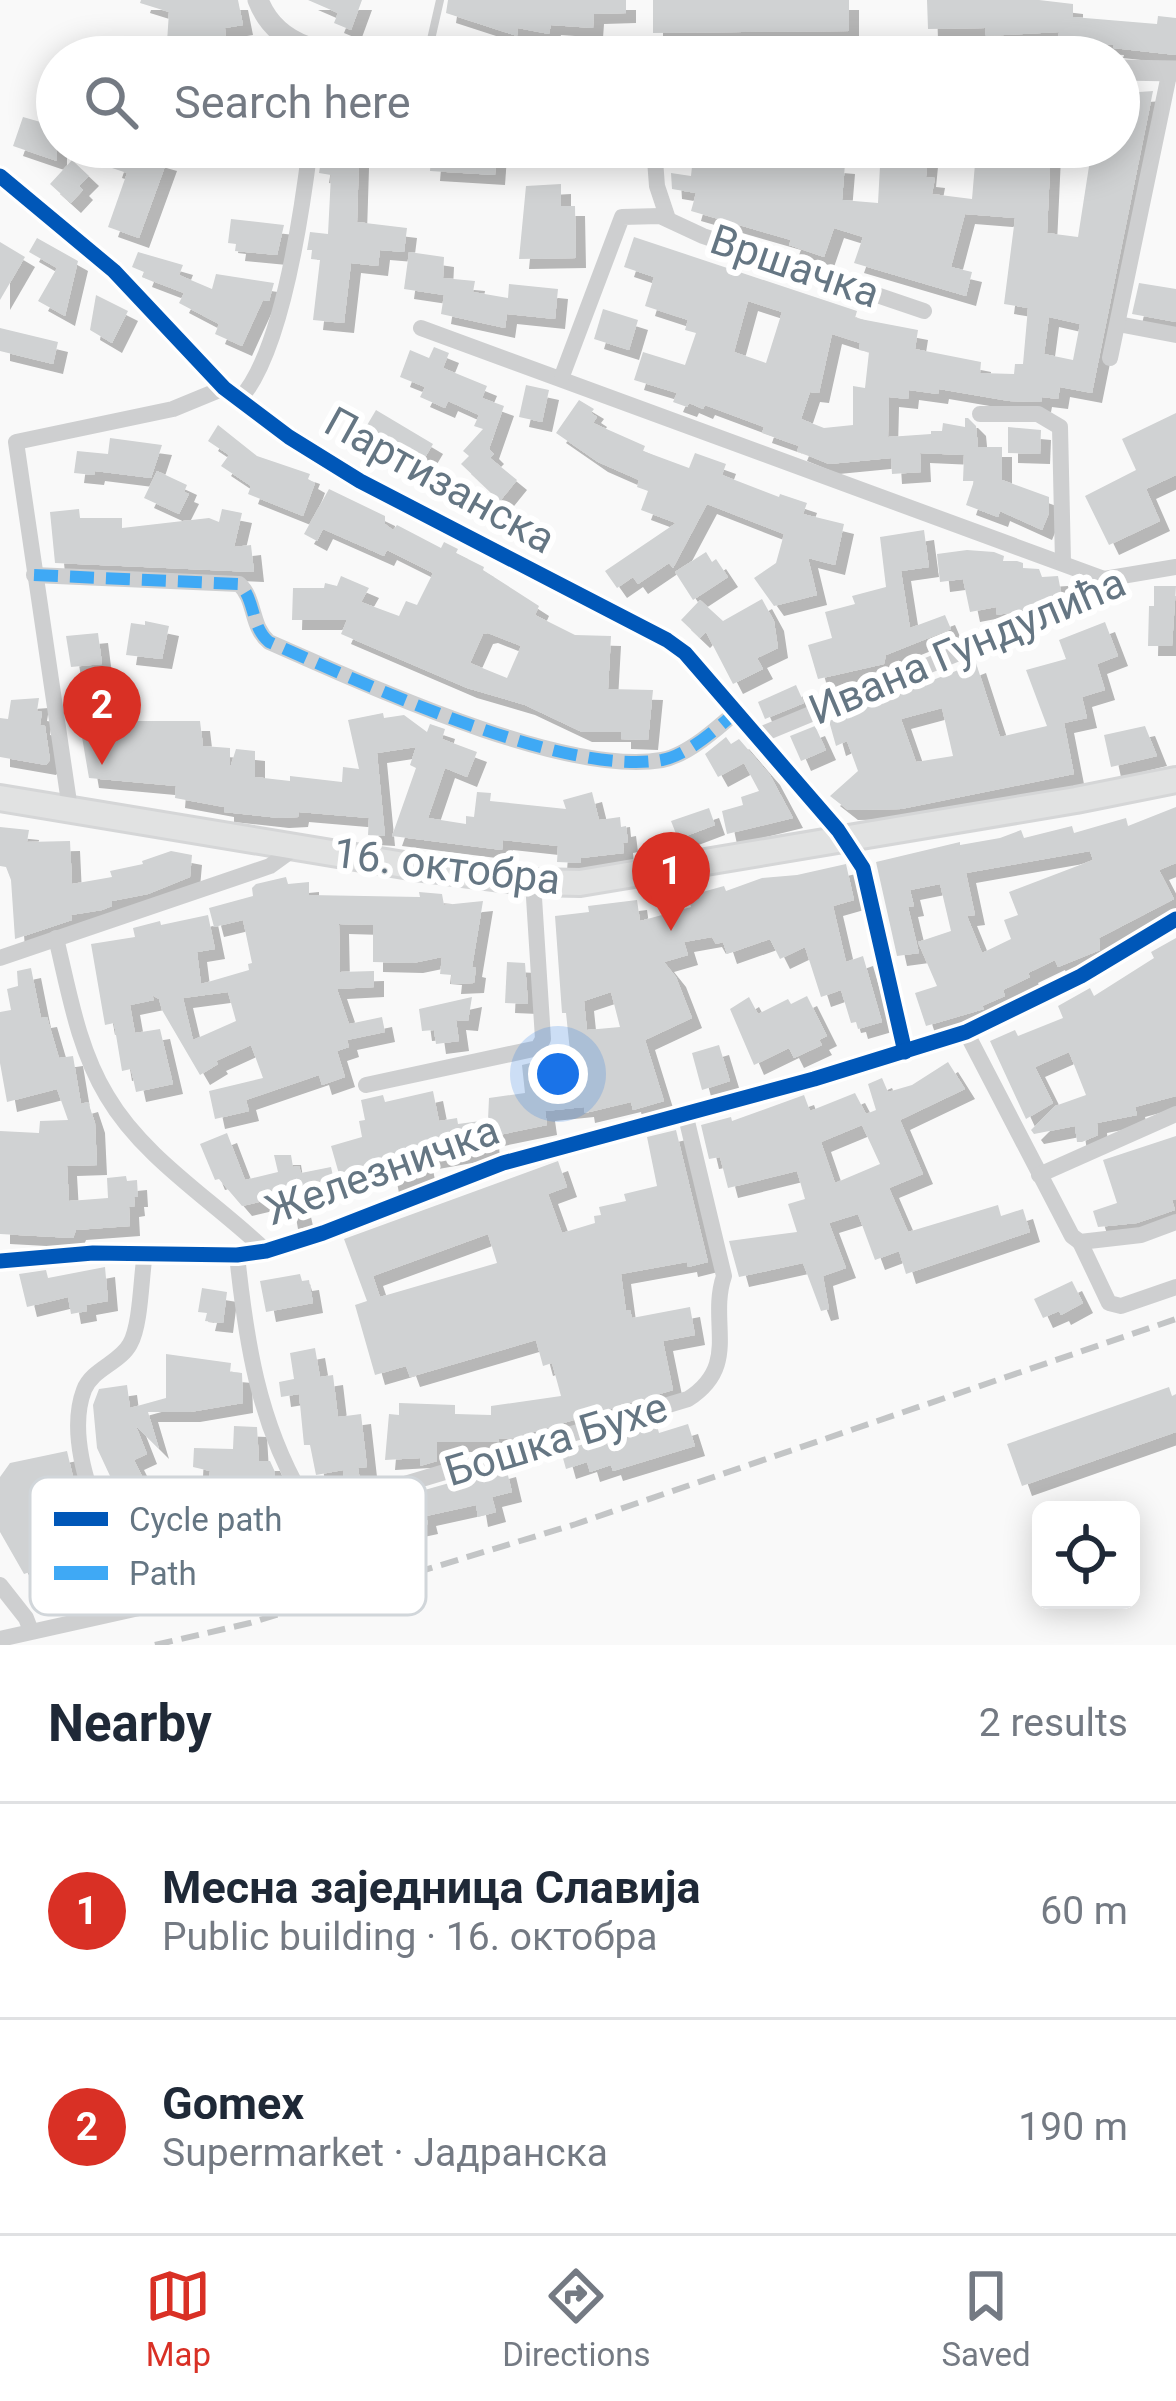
<!DOCTYPE html>
<meta charset="utf-8">
<style>
body{margin:0;font-family:Roboto,sans-serif;background:#f2f2f3;color:#1f2937}
.controls{position:absolute;right:36px;bottom:36px;display:grid;overflow:hidden;border-radius:18px;box-shadow:0 6px 30px #0003}
.controls button{width:108px;height:108px;display:grid;place-items:center;padding:0;border:0;border-bottom:3px solid #e0e1e3;background:#fff;color:#1f2937;font:60px sans-serif}
.you{position:absolute;left:558px;top:1074px;width:42px;height:42px;margin:-30px;border:9px solid #fff;border-radius:50%;background:#1a73e8;box-shadow:0 0 0 18px #1a73e833}
.badge{display:grid;place-items:center;width:78px;height:78px;border-radius:50%;background:#d93025;color:#fff;font-size:39px;font-weight:700}
.pin{position:absolute;translate:-50% -99px;filter:drop-shadow(0 3px 6px #0008)}
.pin::after{content:'';position:absolute;top:63px;width:42px;height:36px;background:inherit;clip-path:polygon(0 0,100% 0,50% 100%)}
.list{margin:0;padding:0;list-style:none}
h2{display:flex;justify-content:space-between;align-items:center;height:156px;margin:0;padding:0 48px;font-size:51px}
h2 small{font-size:39px;font-weight:400;color:#747a83}
.list li{display:grid;grid-template-columns:78px 1fr auto;gap:36px;align-items:center;box-sizing:border-box;height:216px;padding:0 48px;border-top:3px solid #e0e1e3}
.list b{display:block;font-size:45px;white-space:nowrap}
.list p{margin:0;font-size:39px;white-space:nowrap;color:#747a83}
.list em{font-size:39px;font-style:normal;color:#747a83}
.icon{flex:none;width:66px;height:66px;fill:none;stroke:currentColor;stroke-width:2;stroke-linecap:round;stroke-linejoin:round}
.map{position:relative;flex:none;width:1176px;height:1645px;overflow:hidden}
.search{position:absolute;background:#fff;box-shadow:0 6px 30px #0003;left:36px;right:36px;top:36px;height:132px;display:flex;align-items:center;gap:30px;box-sizing:border-box;padding:0 42px;border-radius:66px;color:#747a83;font-size:45px}
.sheet{height:588px;background:#fff}
nav{display:flex;justify-content:space-around;align-items:center;box-sizing:border-box;height:168px;border-top:3px solid #e0e1e3;background:#fff;font-size:33px;color:#747a83}
nav a{display:grid;justify-items:center;gap:6px}
nav .on{color:#d93025}
.map>svg:first-child{display:block}
.building{fill:#d0d2d3;fill-rule:evenodd;filter:url(#shadow)}
.lines{fill:none;stroke-linecap:round;stroke-linejoin:round}
.secondary-casing{stroke:#d5d6d7;stroke-width:30}
.service{stroke:#cecfd0;stroke-width:8}
.minor{stroke:#cecfd0;stroke-width:16}
.tertiary{stroke:#cecfd0;stroke-width:21}
.secondary{stroke:#e1e2e2;stroke-width:24}
.rail{stroke:#c3c5c6;stroke-width:6;stroke-dasharray:18 9;stroke-linecap:butt}
.quiet{stroke:#3fa9f5;stroke-width:12;stroke-dasharray:24 12;stroke-linecap:butt}
.cycleway-casing{stroke:#fff;stroke-width:22}
.cycleway{stroke:#0057b8;stroke-width:15}
.labels{text-anchor:middle;dominant-baseline:central;stroke-width:12;stroke-linejoin:round;paint-order:stroke}
.street-label{font-size:42px;fill:#657683;stroke:#fff}
.key{fill:#fff;stroke:#d1d6da;stroke-width:3}
.key-label{font-size:33px;fill:#657683}
</style>
<div class="map">
<svg width="1176" height="1645" viewBox="0 0 1176 1645">
<defs>
<filter id="shadow"><feDropShadow dx="10" dy="10" stdDeviation="0" flood-color="#0004"/></filter>
</defs>
<rect width="100%" height="100%" fill="#f9f9f9"/>
<g class="building">
<polygon points="141,0 238,0 243,25 225,28 227,57 166,57 169,12 140,3"/>
<polygon points="308,0 362,0 351,30 334,23 338,13"/>
<polygon points="448,0 626,0 626,13 594,14 593,28 551,25 549,34 518,28 517,36 446,13"/>
<polygon points="653,0 849,0 849,31 653,33"/>
<polygon points="927,0 1039,0 1073,4 1073,17 1157,24 1158,16 1176,18 1176,55 1113,48 1114,45 1058,42 1059,32 986,36 985,28 928,29"/>
<path d="M1153,91L1092,393L1060,387L1058,399L1042,397L1041,402L1009,401L939,389L938,394L909,390L908,399L889,397L888,437L931,434V431H942L943,423L965,427V418H968L976,426L978,447H1002V480L1049,497V513L1042,530L1000,511L998,517L966,505L974,481H963L964,455L920,453L921,472L892,474L891,458L829,464L797,451L799,446L762,433L764,427L705,405L703,409L689,403L687,407L673,402L677,393L634,380L643,352L685,365L696,333L685,330L688,320L645,306L654,277L624,267L634,237L857,311L855,318L918,330L915,349L981,362L980,373L1014,374L1015,364H1023L1028,308L1004,304L1015,218L965,214L951,267L972,272L966,296L854,263L863,237L834,228L824,257L789,245L791,240L691,211L696,193L672,189L671,173L691,176L694,147L732,150V155L776,161L778,147L810,149L808,161L845,164L842,200L878,203L881,147H929L926,177L935,178L932,194L972,199L976,152L984,153L985,147H1051L1047,233L1078,237L1092,147H1119V95L1138,98L1139,92ZM748,301L782,312L766,363L734,352ZM1049,317L1080,324L1073,360L1044,354ZM832,334L860,343L859,350L869,352L865,388L853,386V425L824,428L801,419L810,392L819,393Z"/>
<polygon points="23,117 51,125 49,130 57,133 57,161 13,146"/>
<polygon points="119,147 141,147 139,153 167,161 139,238 108,227 127,173 112,168"/>
<polygon points="323,147 359,158 357,222 407,228 404,252 380,250 378,266 351,263 344,323 313,320 320,260 311,259 312,250 307,250 310,232 328,234 331,175 319,173"/>
<polygon points="432,147 497,147 495,175 430,171"/>
<polygon points="72,160 89,176 79,186 83,190 71,203 50,184"/>
<polygon points="561,184 561,206 575,206 576,258 519,259 526,186"/>
<polygon points="231,219 284,225 277,255 235,251 236,244 228,243"/>
<polygon points="37,238 78,261 65,316 38,301 57,268 29,252"/>
<polygon points="0,242 25,257 0,300"/>
<polygon points="138,252 183,265 179,275 212,289 216,274 274,283 269,301 263,300 242,346 215,334 219,324 179,303 184,293 142,277 144,272 132,267"/>
<polygon points="409,252 444,257 443,278 475,281 473,292 508,298 509,284 558,289 555,319 507,314 505,328 441,314 444,295 404,289"/>
<polygon points="1139,283 1176,289 1176,322 1132,314"/>
<polygon points="96,295 128,311 112,343 90,330"/>
<polygon points="603,309 638,320 629,350 594,339"/>
<polygon points="0,328 58,342 53,364 0,351"/>
<polygon points="434,347 449,353 443,368 487,386 482,398 504,406 489,449 494,454 490,458 517,480 500,501 461,464 469,456 463,451 483,429 474,426 479,415 448,401 445,408 420,397 425,387 400,377 410,350 429,358"/>
<polygon points="526,385 549,390 542,422 519,417"/>
<polygon points="579,400 594,409 591,413 597,417 593,423 645,446 643,451 689,468 695,453 726,464 722,475 779,497 780,494 807,503 803,514 844,524 835,565 808,558 817,595 774,606 754,578 776,563 784,534 707,504 673,568 669,563 638,584 633,577 617,588 605,571 676,523 641,510 648,491 637,487 639,480 598,462 556,433"/>
<polygon points="376,410 433,444 417,471 360,437"/>
<polygon points="1176,413 1176,475 1146,489 1160,521 1109,545 1085,496 1136,470 1122,439"/>
<polygon points="218,425 257,456 310,474 308,479 315,483 303,516 248,494 251,486 221,466 229,455 208,441"/>
<polygon points="1008,427 1041,430 1040,454 1008,453"/>
<polygon points="110,438 162,445 151,478 95,471 94,475 74,473 77,451 108,454"/>
<polygon points="157,471 187,485 184,492 189,494 179,514 144,498"/>
<path d="M329,489L385,516V524L393,530L397,525L441,548L444,542L458,549L456,553L484,567L483,570L539,606L535,615L575,635L611,636L608,689L653,690L648,740L621,739V732H582L525,705L467,688L341,634L347,620H292L293,588H324L325,583L337,586L341,576L369,588L361,602L399,616L406,601L417,605L433,573L387,550L384,556L323,529L317,541L304,534ZM488,633L521,646L507,678L470,663L483,634Z"/>
<polygon points="79,509 80,518 122,518 122,528 209,518 219,522 222,509 242,513 234,547 251,545 254,572 55,563 50,512"/>
<polygon points="924,530 929,567 901,571 910,628 945,615 951,629 886,655 884,664 818,679 808,645 832,638 825,612 855,604 852,596 886,587 880,537"/>
<polygon points="967,550 994,552 1004,556 1003,561 1017,561 1023,563 1023,568 1039,569 1042,577 1058,576 1061,592 1020,611 997,615 996,607 970,612 963,579 940,582 937,554"/>
<polygon points="706,552 712,562 716,559 728,577 693,600 675,572"/>
<polygon points="1154,586 1176,586 1172,646 1148,646 1149,606 1154,606"/>
<polygon points="762,599 774,621 778,648 757,658 763,669 733,684 706,632 700,638 681,620 700,600 723,621"/>
<polygon points="145,621 169,626 162,659 126,655 131,623 145,625"/>
<path d="M1105,622L1118,656L1097,664L1105,690L1082,697L1087,718L1064,723L1074,774L901,809L848,810L830,796L858,771L847,741L836,746L829,721L976,663L1000,737L1047,726L1026,670L1066,659L1059,640ZM942,708L953,756L916,762L901,719Z"/>
<polygon points="98,633 102,664 71,667 66,636"/>
<polygon points="796,685 804,703 765,719 758,702"/>
<polygon points="111,693 112,721 200,721 203,746 230,748 230,768 236,749 255,751 255,777 290,781 290,776 342,782 343,767 359,769 348,720 383,713 384,718 404,715 427,732 430,724 445,729 442,739 477,752 467,777 445,768 428,818 466,824 466,816 474,817 477,792 491,793 490,801 566,809 563,800 592,792 599,820 620,817 621,827 626,826 628,842 623,843 624,853 581,858 581,863 557,862 558,846 503,840 502,850 392,836 416,768 410,765 416,747 377,753 385,836 368,835 369,818 299,812 298,817 279,818 224,812 224,807 175,798 176,786 89,778 75,696"/>
<polygon points="39,698 37,711 42,712 40,725 45,726 50,760 46,765 0,757 0,718 8,719 11,700"/>
<polygon points="815,726 826,750 801,761 790,736"/>
<polygon points="1145,726 1157,756 1111,767 1104,735"/>
<polygon points="726,737 731,744 739,739 770,775 793,818 727,834 722,811 743,805 741,797 759,791 744,763 718,777 705,754"/>
<path d="M1176,807V863L1159,870L1174,899L1099,938L1100,950L1058,967L1055,960L1028,973L1030,977L1003,990L1005,996L982,1006L984,1009L926,1026L915,993L937,986L918,942L951,931L940,884L910,890L914,906L908,907L919,953L897,956L876,862L960,842V845L1000,838L1021,830L1024,838L1072,826L1074,833L1126,818L1128,826ZM1090,851L1093,860L1009,892L1018,915L1004,920L1011,939L982,953L967,916L975,915L966,873Z"/>
<polygon points="709,808 715,825 678,839 671,821"/>
<polygon points="0,827 29,830 27,842 70,841 72,884 112,877 110,871 143,864 142,861 171,851 192,855 190,877 148,894 112,901 112,906 102,910 71,915 72,920 15,939 11,880 6,867 0,866"/>
<path d="M846,864L854,900L833,906L846,962L863,956L882,1022L858,1029L856,1022L851,1023L841,990L821,997L805,947L780,959L770,939L727,954L723,942L716,944L712,937L684,942L688,955L664,962L676,977L692,1018L645,1040L664,1101L633,1110L631,1102L585,1113L584,1107L545,1111L547,1125L489,1137L490,1148L423,1160L426,1175L389,1183L385,1162L339,1174L331,1146L362,1137L359,1121L365,1120L361,1100L383,1095L385,1102L433,1091L439,1121L457,1118L458,1124L488,1120L489,1098L525,1093L522,1065L539,1061L540,1074L572,1070L566,1013H562L555,916L589,912L588,906L637,900L640,921L691,907L688,896L724,886L726,891L762,878L797,875ZM611,992L620,1027L587,1030L584,1001Z"/>
<path d="M286,877L288,884L309,882V895L420,897L419,892L442,894L444,905L483,901L472,967L476,968L474,983L451,984L452,975L440,974L442,957L413,963L373,962V925L339,924L340,972L374,971V987L337,989L349,1024L382,1017L385,1032L347,1040L349,1047L337,1051L345,1077L322,1085L319,1075L246,1100L249,1111L215,1119L209,1091L263,1078L251,1045L216,1061L218,1064L200,1075L162,1010L159,999L152,995L154,1000L130,1005L135,1033L160,1029L173,1084L136,1092L131,1069L122,1071L114,1023L105,1025L91,944L135,937L133,928L160,921L161,925L208,915L215,949L197,952L201,984L249,970L248,964L252,963L243,920L214,927L209,908L253,896L252,888L256,884ZM228,992L236,1021L193,1040L183,998Z"/>
<polygon points="1176,938 1176,1096 1135,1107 1137,1115 1097,1123 1098,1135 1082,1142 1077,1142 1075,1126 1034,1134 1031,1130 1055,1106 1086,1095 1069,1052 1035,1067 1053,1103 1026,1119 990,1041 1015,1030 1018,1036 1063,1018 1058,1006 1090,988 1094,996 1154,958 1151,952"/>
<polygon points="507,962 525,963 528,1004 505,1003"/>
<polygon points="31,968 41,1018 47,1017 59,1058 73,1056 81,1104 88,1102 95,1123 97,1165 67,1166 69,1201 108,1198 107,1178 126,1176 127,1181 137,1180 138,1197 134,1197 135,1206 129,1207 130,1226 76,1230 73,1238 0,1234 0,1131 39,1133 40,1121 68,1120 57,1089 7,1102 0,1063 0,1012 11,1010 7,989 18,986 17,971"/>
<polygon points="807,996 827,1036 819,1040 822,1045 794,1058 789,1048 754,1065 730,1009 749,997 758,1014 788,999 791,1004"/>
<polygon points="472,997 468,1021 456,1020 459,1041 436,1044 434,1030 422,1031 419,1009"/>
<polygon points="719,1045 730,1081 702,1090 692,1053"/>
<path d="M948,1062L965,1089L900,1120L923,1174L889,1188L908,1232L998,1205L1001,1216L1023,1209L1030,1232L906,1274L899,1251L875,1260L858,1214L829,1223L846,1268L823,1276L829,1309L821,1311L803,1263L739,1277L729,1241L797,1232L788,1204L805,1199L797,1171L728,1188L720,1157L709,1159L701,1125L731,1117L732,1121L804,1095L810,1111L855,1093L866,1114L876,1110L868,1084L882,1078L888,1092L912,1085ZM862,1125L880,1164L835,1183L821,1142Z"/>
<path d="M676,1130L708,1262L688,1267L687,1262L621,1274L626,1311L630,1310L632,1318L690,1307L695,1335L663,1341L673,1390L514,1438L498,1439L499,1442H437V1461L420,1466V1458L385,1460L389,1414L399,1415V1403L455,1405V1414L491,1415V1406L561,1396L552,1363L543,1366L536,1340L410,1377L406,1366L375,1375L355,1305L367,1301L344,1239L558,1161L567,1187L548,1194L562,1233L595,1223L594,1216L601,1215L599,1207L626,1201L624,1194L657,1186L647,1137ZM488,1234L497,1263L380,1297L373,1276Z"/>
<polygon points="227,1133 245,1180 278,1172 274,1155 291,1155 293,1167 299,1166 301,1173 331,1167 336,1190 299,1198 303,1216 288,1219 284,1196 242,1206 219,1179 215,1180 200,1144"/>
<polygon points="1176,1136 1176,1199 1172,1200 1175,1210 1137,1223 1098,1227 1093,1211 1117,1203 1103,1160"/>
<polygon points="105,1267 108,1301 86,1305 87,1311 71,1314 68,1297 27,1307 19,1274 46,1270 48,1278"/>
<polygon points="300,1274 302,1281 309,1280 313,1303 266,1312 260,1281"/>
<polygon points="1072,1281 1083,1303 1061,1315 1059,1311 1043,1318 1034,1299"/>
<polygon points="202,1288 227,1292 223,1323 205,1321 207,1313 198,1312"/>
<polygon points="315,1348 320,1377 333,1375 338,1417 361,1414 367,1467 358,1468 360,1480 344,1482 343,1470 316,1475 310,1445 304,1445 299,1394 281,1397 279,1382 294,1379 290,1353"/>
<polygon points="166,1354 231,1363 230,1372 242,1373 243,1403 190,1412 148,1412 159,1449 136,1426 147,1454 134,1460 150,1492 161,1487 179,1532 218,1503 234,1525 200,1550 199,1572 143,1574 144,1591 118,1592 117,1576 85,1587 74,1555 44,1563 56,1602 42,1606 33,1576 30,1572 24,1574 0,1532 0,1477 10,1463 67,1451 74,1481 59,1484 73,1527 87,1524 99,1554 107,1558 117,1554 120,1542 111,1513 124,1506 97,1448 93,1405 99,1389 127,1385 130,1408 166,1398"/>
<polygon points="1169,1387 1172,1396 1176,1394 1176,1432 1022,1486 1007,1444"/>
<polygon points="656,1422 659,1433 688,1424 695,1446 613,1471 611,1465 590,1472 587,1462 566,1469 561,1451"/>
<polygon points="234,1426 257,1427 259,1461 270,1461 275,1472 274,1492 283,1493 281,1522 296,1521 301,1540 250,1542 255,1487 209,1481 210,1471 193,1467 194,1448 233,1449"/>
<polygon points="506,1467 512,1492 492,1497 496,1512 478,1517 476,1505 426,1516 428,1524 400,1530 399,1524 380,1526 382,1502"/>
</g>
<g class="lines">
<defs>
<polyline id="secondary" points="0,798 416,867 533,882 580,883 1076,800 1176,780"/>
</defs>
<use href="#secondary" class="secondary-casing"/>
<polyline class="service" points="427,57 440,0"/>
<g class="minor">
<polyline points="654,147 657,186 668,219"/>
<polyline points="1118,324 1176,335"/>
<polyline points="421,328 1104,579"/>
<polyline points="1110,358 1170,70"/>
<polyline points="562,376 622,217 660,216 703,236 924,311"/>
<path d="M238,401C282,356 302,211 310,147"/>
<polyline points="980,414 1038,414 1060,427 1063,562"/>
<path d="M34,575L239,584C256,599 250,626 269,642C363,683 563,777 662,760C688,755 719,727 738,710"/>
<polyline points="760,735 980,644 1074,600 1104,579 1176,567"/>
<polyline points="70,809 16,442 173,409 224,388"/>
<polyline points="845,838 863,868 869,888 905,1052"/>
<path d="M56,938C69,992 78,1048 107,1096C144,1159 214,1201 266,1251"/>
<polyline points="0,958 270,866 299,845"/>
<polyline points="966,1032 1072,1236 1080,1242 1141,1235 1176,1222"/>
<polyline points="366,1085 538,1048 543,1039 533,882"/>
<polyline points="1039,1175 1176,1114"/>
<polyline points="1080,1242 1109,1303 1121,1306 1176,1287"/>
<path d="M237,1255C246,1341 258,1420 302,1496H339L395,1487L688,1399C741,1365 708,1323 724,1276L685,1113"/>
<polyline points="0,1261 93,1253 237,1255 266,1251 323,1233 503,1163 814,1079 966,1032 1081,976 1176,919"/>
<path d="M108,1545C93,1500 66,1437 84,1390C92,1369 120,1363 130,1344C141,1325 141,1276 145,1253"/>
<polyline points="0,1585 26,1618 31,1631"/>
<polyline points="0,1639 157,1604 253,1567 315,1556 317,1550 302,1496"/>
</g>
<g class="tertiary">
<path d="M258,0C278,52 331,54 378,57"/>
<polyline points="1119,70 1176,71"/>
<polyline points="0,176 114,271 224,388 289,437 360,481 667,640 685,653 845,838"/>
</g>
<use href="#secondary" class="secondary"/>
<polyline class="rail" points="155,1645 250,1623 576,1524 1176,1319"/>
<path class="quiet" d="M34,575L239,584C256,599 250,626 269,642C363,683 563,777 662,760C688,755 719,727 738,710"/>
<defs>
<g id="cycleway">
<polyline points="0,176 114,271 224,388 289,437 360,481 667,640 685,653 838,830 863,868 905,1052"/>
<polyline points="0,1261 93,1253 237,1255 266,1251 323,1233 503,1163 814,1079 966,1032 1081,976 1176,919"/>
</g>
</defs>
<use href="#cycleway" class="cycleway-casing"/>
<use href="#cycleway" class="cycleway"/>
</g>
<g class="labels">
<g class="street-label">
<text transform="translate(795 266) rotate(19)">Вршачка</text>
<text transform="translate(440 480) rotate(29)">Партизанска</text>
<text transform="translate(967 646) rotate(-23)">Ивана Гундулића</text>
<text transform="translate(447 866) rotate(7)">16. октобра</text>
<text transform="translate(382 1170) rotate(-20)">Железничка</text>
<text transform="translate(556 1439) rotate(-17)">Бошка Бухе</text>
</g>
</g>
<rect x="30" y="1477" width="396" height="138" rx="18" class="key"/>
<rect x="54" y="1512" width="54" height="14" fill="#0057b8"/>
<rect x="54" y="1566" width="54" height="14" fill="#3fa9f5"/>
<g class="key-label">
<text x="129" y="1531">Cycle path</text>
<text x="129" y="1585">Path</text>
</g>
</svg>
<div class="controls">
<button><svg class="icon" aria-label="locate" viewBox="0 0 24 24"><circle cx="12" cy="12" r="6"/><path d="M12 2v4M12 18v4M2 12h4M18 12h4"/></svg></button>
</div>
<div class="you"></div>
<div class="pin badge" style="left:671px;top:931px">1</div>
<div class="pin badge" style="left:102px;top:765px">2</div>
<div class="search"><svg class="icon" aria-label="search" viewBox="0 0 24 24"><circle cx="10" cy="10" r="6"/><path d="M15 15l6 6"/></svg>Search here</div>
</div>
<section class="sheet">
<h2>Nearby<small>2 results</small></h2>
<ul class="list">
<li><span class="badge">1</span><div><b>Месна заједница Славија</b><p>Public building · 16. октобра</p></div><em>60 m</em></li>
<li><span class="badge">2</span><div><b>Gomex</b><p>Supermarket · Јадранска</p></div><em>190 m</em></li>
</ul>
</section>
<nav>
<a class="on"><svg class="icon" aria-label="map" viewBox="0 0 24 24"><path d="M3 6l6-2 6 2 6-2v14l-6 2-6-2-6 2zM9 4v14M15 6v14"/></svg>Map</a>
<a><svg class="icon" aria-label="directions" viewBox="0 0 24 24"><path d="M12 3l9 9-9 9-9-9zM9 14v-3h6M13 9l2 2-2 2"/></svg>Directions</a>
<a><svg class="icon" aria-label="saved" viewBox="0 0 24 24"><path d="M7 4h10v16l-5-4-5 4z"/></svg>Saved</a>
</nav>
